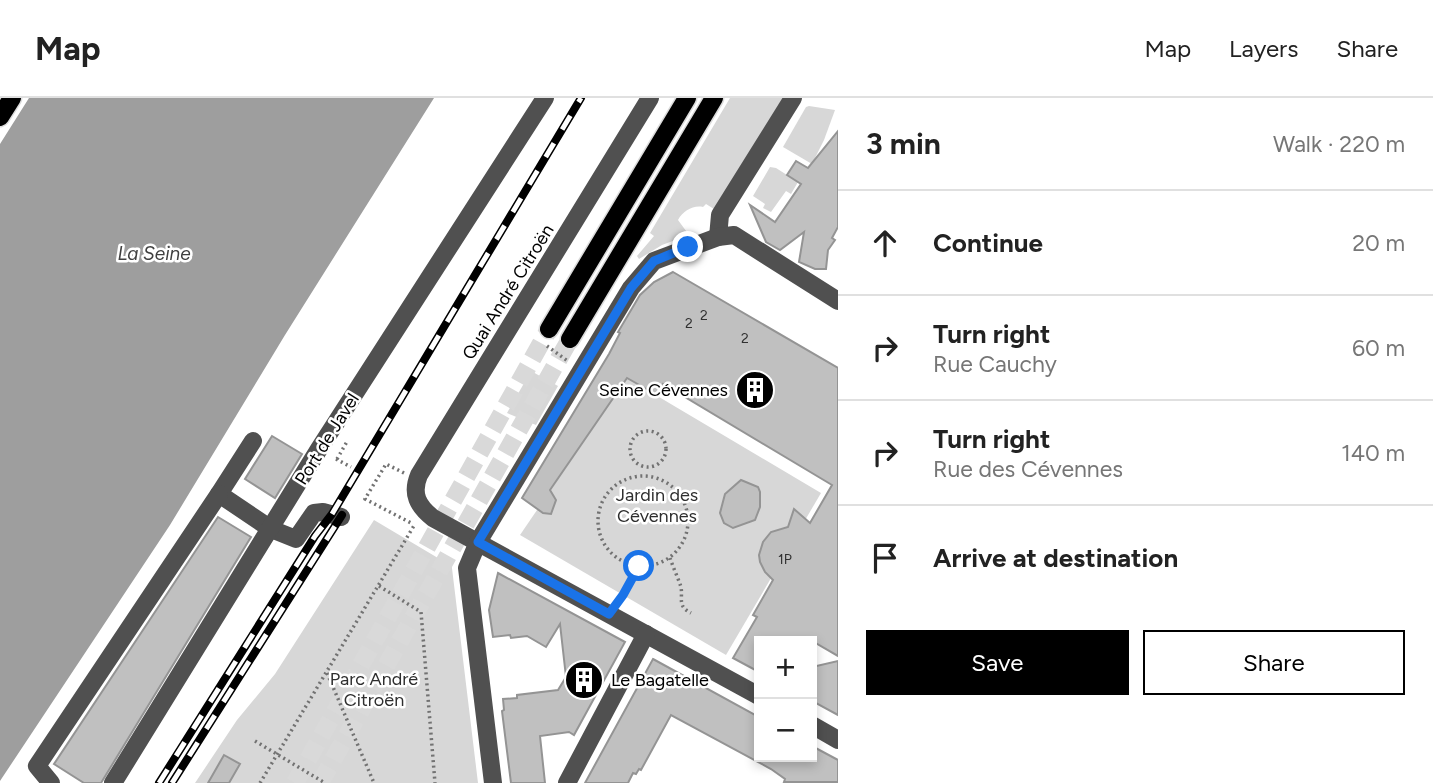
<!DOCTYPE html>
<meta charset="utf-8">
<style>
body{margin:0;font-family:Figtree,sans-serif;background:#f6f6f6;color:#222}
.controls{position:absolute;right:21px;bottom:21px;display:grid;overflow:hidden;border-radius:0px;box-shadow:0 4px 10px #0003}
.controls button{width:63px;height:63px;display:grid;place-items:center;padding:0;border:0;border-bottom:2px solid #e0e0e0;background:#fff;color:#222;font:35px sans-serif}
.stop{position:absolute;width:21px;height:21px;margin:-16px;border:5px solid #1a73e8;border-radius:50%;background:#fff}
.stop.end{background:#1a73e8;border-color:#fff;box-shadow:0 2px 7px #0008}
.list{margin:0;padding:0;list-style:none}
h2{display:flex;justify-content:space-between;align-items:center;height:91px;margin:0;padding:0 28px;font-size:30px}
h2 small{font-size:23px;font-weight:400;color:#767676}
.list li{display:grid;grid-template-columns:46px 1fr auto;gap:21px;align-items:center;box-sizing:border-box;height:105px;padding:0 28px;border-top:2px solid #e0e0e0}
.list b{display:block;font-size:26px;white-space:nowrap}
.list p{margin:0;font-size:23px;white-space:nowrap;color:#767676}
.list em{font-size:23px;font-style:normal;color:#767676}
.actions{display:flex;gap:14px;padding:21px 28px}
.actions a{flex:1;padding:16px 0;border:2px solid #000;border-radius:0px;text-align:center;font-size:24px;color:#000}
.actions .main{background:#000;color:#fff}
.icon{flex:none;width:38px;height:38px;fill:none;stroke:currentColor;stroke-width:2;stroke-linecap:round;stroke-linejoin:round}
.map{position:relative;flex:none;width:838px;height:685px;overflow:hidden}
header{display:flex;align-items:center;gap:42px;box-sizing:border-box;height:98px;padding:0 35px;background:#fff;border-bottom:2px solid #e0e0e0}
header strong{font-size:33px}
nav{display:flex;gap:38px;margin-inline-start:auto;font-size:24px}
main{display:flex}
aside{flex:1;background:#fff}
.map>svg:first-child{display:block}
.green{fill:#d7d7d7}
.water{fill:#9e9e9e}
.building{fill:#c0c0c0;stroke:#949494;stroke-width:2}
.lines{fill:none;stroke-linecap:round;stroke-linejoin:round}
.major-tunnel{stroke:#d9d9d9;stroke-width:18;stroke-dasharray:18 9;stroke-linecap:butt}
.major-casing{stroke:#dbdbdb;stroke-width:21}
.path{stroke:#727272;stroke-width:3.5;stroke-dasharray:2 3.5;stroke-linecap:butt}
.minor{stroke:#505050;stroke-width:18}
.major{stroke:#000;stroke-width:18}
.rail-casing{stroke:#000;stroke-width:8}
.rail{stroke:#fff;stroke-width:5;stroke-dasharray:16;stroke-linecap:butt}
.route{stroke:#1a73e8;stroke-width:9}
.labels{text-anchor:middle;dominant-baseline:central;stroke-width:5;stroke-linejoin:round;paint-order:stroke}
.number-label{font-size:14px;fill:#303030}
.street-label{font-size:18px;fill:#000;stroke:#fff}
.poi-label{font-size:18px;fill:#000;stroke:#fff;text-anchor:end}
.park-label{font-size:18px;fill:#2e2e2e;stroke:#fff}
.water-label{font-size:19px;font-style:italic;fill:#3f3f3f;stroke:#fff}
</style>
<header>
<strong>Map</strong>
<nav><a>Map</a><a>Layers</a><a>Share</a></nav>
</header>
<main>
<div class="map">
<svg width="838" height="685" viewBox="0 0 838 685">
<rect width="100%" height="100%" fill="#fff"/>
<g class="green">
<path d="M730,0H783L714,111L706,106L703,109C693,107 683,113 678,122L689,137L662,147L639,161L637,158L654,138L650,135Z"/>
<polygon points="809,8 835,12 824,42 812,66 783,49 806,9"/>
<polygon points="770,69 776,70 798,84 791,96 786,93 771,114 763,110 765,106 753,98"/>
<polygon points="531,273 558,288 536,327 507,315"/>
<polygon points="627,280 821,395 726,557 520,437"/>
<polygon points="374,422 443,463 451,462 478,685 195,685 237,622 275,576"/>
</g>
<polygon class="water" points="29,0 434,0 285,237 170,427 0,683 0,46"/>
<g class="building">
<polygon points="838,33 838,129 832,140 835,142 828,152 826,171 815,171 799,164 804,134 780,152 766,144 750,107 775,124 801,86 787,77 796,63 808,70"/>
<polygon points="673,174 838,270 838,558 812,543 759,543 759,574 733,560 757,519 753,517 773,482 765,474 760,464 759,457 763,444 771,434 788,429 794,411 810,425 832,387 663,286 657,297 627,280 550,392 556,402 551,416 543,415 522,400 609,256 620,235 618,234 640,197 654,184"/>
<polygon points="272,338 302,356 275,400 245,381"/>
<polygon points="741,382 758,389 760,394 760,409 755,422 733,430 724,425 720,415 725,396"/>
<polygon points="218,419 251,439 101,685 84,685 54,666"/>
<polygon points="498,475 625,544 574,637 569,634 540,638 545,685 511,685 502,613 504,612 503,601 517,600 517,597 558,592 566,579 560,526 546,549 527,538 511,540 510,537 493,539 489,512"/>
<polygon points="653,561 759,619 759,659 812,659 812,648 838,662 838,684 784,684 785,681 771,671 671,617 641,672 639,671 636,676 633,675 628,685 585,685"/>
<polygon points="838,563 838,617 812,603 812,569"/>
<polygon points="224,657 240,666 229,685 208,685"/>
</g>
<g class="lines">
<g class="major-tunnel">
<polyline points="295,685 549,231"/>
<polyline points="320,685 570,241"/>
</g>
<defs>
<g id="major">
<polyline points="0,19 12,0"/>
<polyline points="549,231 687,0"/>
<polyline points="570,241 714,0"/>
</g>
</defs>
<use href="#major" class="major-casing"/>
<g class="path">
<polyline points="547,248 569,264"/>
<circle cx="648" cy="351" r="18"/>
<polyline points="336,361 351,369"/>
<polyline points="337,361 348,342"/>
<polyline points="404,375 386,366 365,401 413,426"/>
<circle cx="643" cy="423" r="45"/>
<path d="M670,460C673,469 678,480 681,489C683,501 677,508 691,515"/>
<polyline points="379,488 421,514 435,685"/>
<polyline points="619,503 639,468"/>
<polyline points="327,575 374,685"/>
<polyline points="255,643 325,685"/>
<polyline points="260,685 415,426"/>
</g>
<g class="minor">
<path d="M650,0L419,377C411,396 418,408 433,420L759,598"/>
<polyline points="718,139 720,117 793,0"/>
<polyline points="253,343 219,396 271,431 296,441 314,415 323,414 341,419"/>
<polyline points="812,627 838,642"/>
<polyline points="51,685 37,668 219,396"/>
<polyline points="113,685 319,351 545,0"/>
<polyline points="493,685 467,470 478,444 631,190 654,163 718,139 734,137 838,203"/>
<polyline points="567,685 646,536"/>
</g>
<use href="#major" class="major"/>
<defs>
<g id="rail">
<polyline points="159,685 315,438 332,416 581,0"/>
<polyline points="172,685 342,417"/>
</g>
</defs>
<use href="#rail" class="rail-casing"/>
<use href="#rail" class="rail"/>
</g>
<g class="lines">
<polyline class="route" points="639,468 623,497 609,516 478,444 631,190 654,163 688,149"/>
</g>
<defs>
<symbol id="building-disc" viewBox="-11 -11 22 22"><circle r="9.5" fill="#000" stroke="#fff"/><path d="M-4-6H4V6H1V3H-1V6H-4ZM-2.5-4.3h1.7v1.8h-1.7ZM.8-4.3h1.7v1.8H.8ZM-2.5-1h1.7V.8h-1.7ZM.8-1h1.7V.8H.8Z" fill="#fff"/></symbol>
</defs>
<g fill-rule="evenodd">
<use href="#building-disc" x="733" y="270" width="44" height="44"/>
<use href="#building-disc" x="562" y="560" width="44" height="44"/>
</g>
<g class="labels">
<g class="number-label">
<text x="704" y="217">2</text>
<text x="689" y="225">2</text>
<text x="745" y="240">2</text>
<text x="785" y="461">1P</text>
</g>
<g class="street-label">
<text transform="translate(508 194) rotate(-58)">Quai André Citroën</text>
<text transform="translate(327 341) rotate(-58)">Port de Javel</text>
</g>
<g class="poi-label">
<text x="728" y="292">Seine Cévennes</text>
<text x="611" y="582" text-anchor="start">Le Bagatelle</text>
</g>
<g class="park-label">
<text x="657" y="397">Jardin des<tspan x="657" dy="21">Cévennes</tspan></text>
<text x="374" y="581">Parc André<tspan x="374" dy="21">Citroën</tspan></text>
</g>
<g class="water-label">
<text x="154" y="155">La Seine</text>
</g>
</g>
</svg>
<div class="controls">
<button>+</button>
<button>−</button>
</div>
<div class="stop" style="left:639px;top:468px"></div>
<div class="stop end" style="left:688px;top:149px"></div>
</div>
<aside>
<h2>3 min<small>Walk · 220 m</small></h2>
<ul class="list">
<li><svg class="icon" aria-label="ahead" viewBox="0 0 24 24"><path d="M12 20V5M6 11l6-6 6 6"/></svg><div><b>Continue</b></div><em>20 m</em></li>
<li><svg class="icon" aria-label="right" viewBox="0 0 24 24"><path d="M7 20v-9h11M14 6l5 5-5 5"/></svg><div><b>Turn right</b><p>Rue Cauchy</p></div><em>60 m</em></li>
<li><svg class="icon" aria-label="right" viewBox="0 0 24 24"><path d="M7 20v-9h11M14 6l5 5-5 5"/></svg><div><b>Turn right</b><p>Rue des Cévennes</p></div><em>140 m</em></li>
<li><svg class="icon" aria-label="arrive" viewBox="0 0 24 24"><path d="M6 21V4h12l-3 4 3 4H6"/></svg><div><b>Arrive at destination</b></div></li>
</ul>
<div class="actions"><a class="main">Save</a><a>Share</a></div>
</aside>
</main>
